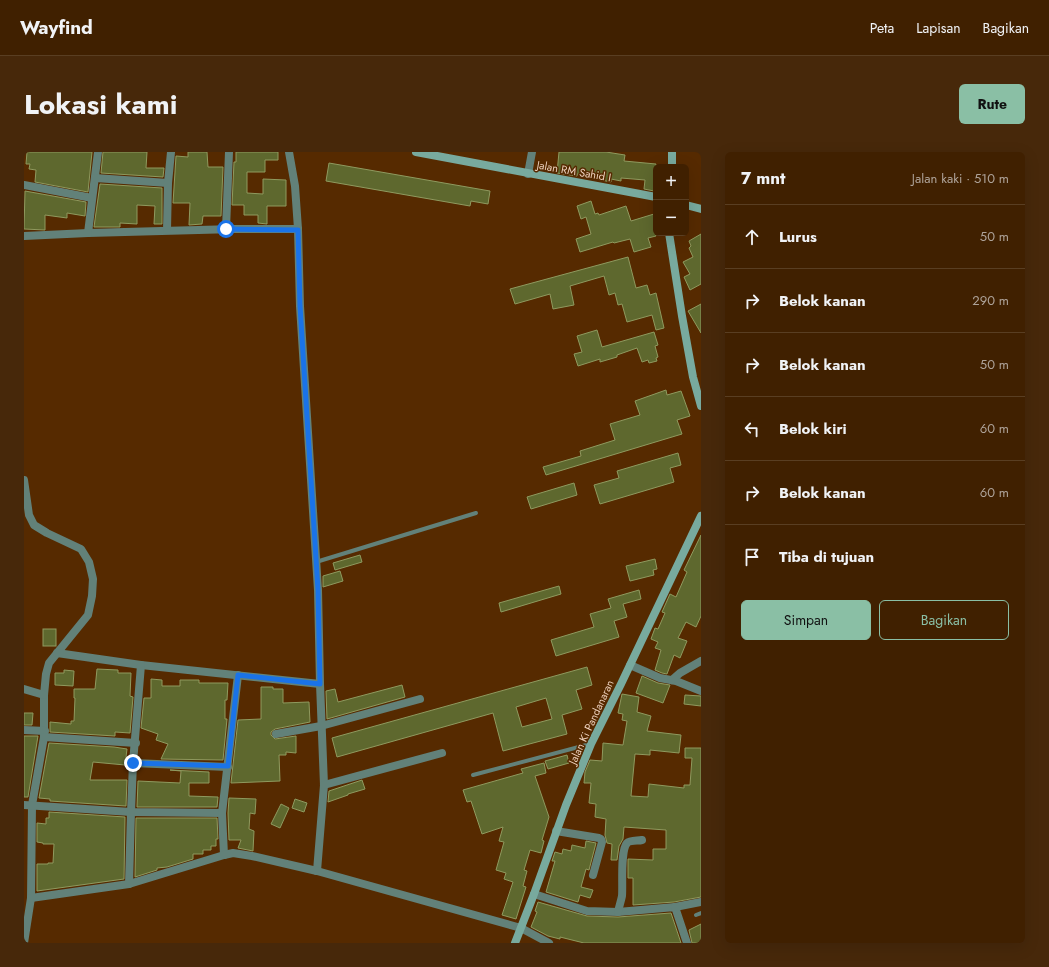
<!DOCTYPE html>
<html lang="id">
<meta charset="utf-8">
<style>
body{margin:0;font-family:Jost,sans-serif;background:#47280a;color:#f1f3f6}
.controls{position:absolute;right:12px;top:12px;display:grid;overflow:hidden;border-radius:6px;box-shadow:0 4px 16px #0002}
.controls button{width:36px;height:36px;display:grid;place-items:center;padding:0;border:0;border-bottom:1px solid #593e22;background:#402000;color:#f1f3f6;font:20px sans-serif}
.stop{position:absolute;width:12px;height:12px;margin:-9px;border:3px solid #1a73e8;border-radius:50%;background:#fff}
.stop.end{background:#1a73e8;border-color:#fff;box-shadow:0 1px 4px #0008}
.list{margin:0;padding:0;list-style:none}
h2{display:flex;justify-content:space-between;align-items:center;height:52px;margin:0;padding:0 16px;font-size:17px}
h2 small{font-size:13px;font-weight:400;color:#aea399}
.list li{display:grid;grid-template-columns:26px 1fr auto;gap:12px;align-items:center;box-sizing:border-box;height:64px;padding:0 16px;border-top:1px solid #593e22}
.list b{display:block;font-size:15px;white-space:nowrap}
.list em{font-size:13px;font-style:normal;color:#aea399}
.actions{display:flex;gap:8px;padding:12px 16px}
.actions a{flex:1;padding:9px 0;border:1px solid #8abfa5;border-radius:6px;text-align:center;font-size:14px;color:#8abfa5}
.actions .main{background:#8abfa5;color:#111}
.icon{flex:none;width:22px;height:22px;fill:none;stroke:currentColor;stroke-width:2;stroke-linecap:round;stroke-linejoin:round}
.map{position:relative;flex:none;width:677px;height:791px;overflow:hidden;border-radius:6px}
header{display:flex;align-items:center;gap:24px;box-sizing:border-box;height:56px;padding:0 20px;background:#402000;border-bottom:1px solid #593e22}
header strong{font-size:19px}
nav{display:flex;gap:22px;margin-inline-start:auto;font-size:14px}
.intro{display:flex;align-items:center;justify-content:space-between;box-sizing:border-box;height:96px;padding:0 24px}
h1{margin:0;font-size:28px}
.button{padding:10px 18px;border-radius:6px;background:#8abfa5;color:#111;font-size:14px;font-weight:700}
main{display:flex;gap:24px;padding:0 24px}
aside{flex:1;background:#402000;border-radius:6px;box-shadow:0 4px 16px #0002}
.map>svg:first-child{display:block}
.building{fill:#5e682e;stroke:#8f9a5f;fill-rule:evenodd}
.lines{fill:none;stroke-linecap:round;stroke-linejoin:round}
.lane{stroke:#628179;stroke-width:4}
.street{stroke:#628179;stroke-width:8}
.secondary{stroke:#78aa9e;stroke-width:8}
.route{stroke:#1a73e8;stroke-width:5}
.labels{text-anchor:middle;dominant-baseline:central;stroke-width:3;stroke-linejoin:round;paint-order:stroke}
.street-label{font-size:11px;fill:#efd3bf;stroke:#562a00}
</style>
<header>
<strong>Wayfind</strong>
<nav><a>Peta</a><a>Lapisan</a><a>Bagikan</a></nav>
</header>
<div class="intro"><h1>Lokasi kami</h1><a class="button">Rute</a></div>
<main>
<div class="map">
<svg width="677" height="791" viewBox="0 0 677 791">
<rect width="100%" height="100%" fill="#562a00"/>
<g class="building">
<polygon points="3,0 68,0 64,40 11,30 12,18 5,17 6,12 2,12"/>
<polygon points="79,0 123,0 122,16 140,16 139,25 77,21"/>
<polygon points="164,0 183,0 184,15 199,15 197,64 179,64 178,72 165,73 166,51 149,51 152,4 164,5"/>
<polygon points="212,0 254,0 254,8 241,8 241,20 223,20 223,41 239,42 239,27 262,28 262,54 243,54 243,72 234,71 234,63 220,63 220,53 208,53 210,10 212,10"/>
<polygon points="535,0 582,0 601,3 600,9 632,12 632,29 631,29 630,39 620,37 621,28 597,26 597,29 587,27 587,30 572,27 573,23 553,22 553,24 533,21"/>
<polygon points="305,11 466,39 464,52 447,49 446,54 302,29"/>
<polygon points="76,32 138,36 138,72 130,72 131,54 113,53 113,72 96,71 96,75 70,75"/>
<polygon points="1,39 62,50 61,64 43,61 43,66 21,63 21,78 0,77"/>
<polygon points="567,49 571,62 574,61 575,63 602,54 607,69 630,62 632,71 632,84 624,86 627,95 610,100 606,87 590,91 589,90 556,100 552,87 567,82 562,65 557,67 553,54"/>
<polygon points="677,82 677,132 666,138 660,125 666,122 659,110 669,105 665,96 667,94 665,89"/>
<polygon points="604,105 612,136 623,133 626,143 632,141 640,176 632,178 628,163 603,170 598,152 594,153 591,141 585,143 580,124 546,134 550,153 529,157 526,142 491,152 486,137"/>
<polygon points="677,152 677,181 664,159"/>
<polygon points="573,178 578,195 630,180 634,193 631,194 634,205 632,206 633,209 625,211 624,208 618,210 613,196 593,203 593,205 576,210 576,207 554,214 550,202 558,200 553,184"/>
<polygon points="642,238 643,243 657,239 666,264 653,268 658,282 522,323 519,315 557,304 556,299 591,288 586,272 616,263 611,249"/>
<polygon points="654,301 657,313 646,316 650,330 576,352 570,333 595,326 593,319"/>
<polygon points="550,331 553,343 507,357 503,345"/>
<polygon points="677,383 677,464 672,475 662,470 654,486 663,489 656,506 650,503 643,522 638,521 631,518 637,498 631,496 634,490 627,487 631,476 634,477 641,461 638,460 646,442 652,445 663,420 660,418"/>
<polygon points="336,403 338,410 311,418 309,411"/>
<polygon points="631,407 633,417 629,418 630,423 606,429 602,414"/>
<polygon points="316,419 319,429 299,435 299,424"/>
<polygon points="535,434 537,442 477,460 475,451"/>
<polygon points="615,438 617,447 599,452 603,465 590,469 595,485 532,504 527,488 570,475 566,462 587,456 584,447"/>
<rect x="19" y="477" width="13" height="17"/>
<path d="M563,515L568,533L552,538L558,557L538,563L543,582L479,599L469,561L313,605L308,586ZM522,546L528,567L498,575L492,555Z"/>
<polygon points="73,517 94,518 94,521 107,521 106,544 109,545 106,581 91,580 91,584 26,580 26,570 47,572 47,569 50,569 51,546 50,546 50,537 71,537"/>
<polygon points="40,518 50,519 49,534 31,533 31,521 40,521"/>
<polygon points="618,524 634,531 646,533 639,551 612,541"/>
<polygon points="127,527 138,528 138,534 156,534 156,528 175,528 175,531 204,531 203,548 201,548 201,567 203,567 199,608 137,607 144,592 132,588 134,582 117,576 120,546 127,546"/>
<polygon points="378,533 381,545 303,567 302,539 311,537 314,550"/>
<polygon points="237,535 249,535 249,537 259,537 259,551 285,550 286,570 251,577 247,580 247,583 251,587 272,584 272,601 262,600 262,603 255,603 256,629 207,631 214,568 237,567"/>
<polygon points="598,542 615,545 613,560 627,564 623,579 657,583 655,601 626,598 626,603 611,602 607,644 624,645 625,632 660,636 660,633 666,633 668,606 661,606 661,596 677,596 677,745 650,750 609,753 609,726 604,726 604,707 629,708 629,697 642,697 642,678 600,675 599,687 595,694 593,708 587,708 588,692 583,691 581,683 582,667 571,665 572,652 565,651 567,631 560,631 561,620 566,608 578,609 579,591 599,593 603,569 598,568 599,562 594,561"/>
<polygon points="661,543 677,544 677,554 660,552"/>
<polygon points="0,561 9,561 8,573 0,573"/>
<polygon points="0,584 14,584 4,645 0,645"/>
<polygon points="25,591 90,595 103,597 101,613 69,610 66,628 103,628 102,654 26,649 26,647 15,646"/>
<polygon points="543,603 545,611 524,617 521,609"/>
<polygon points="520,611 522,621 511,624 525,665 518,688 520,689 517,701 506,698 500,718 503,719 499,734 502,735 492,767 478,763 489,730 480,727 482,721 472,718 480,690 475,689 479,675 458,682 447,649 443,650 439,638 499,621 497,617"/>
<polygon points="146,618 185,620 185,631 165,631 165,644 194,645 193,655 113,655 114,629 156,631 157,619"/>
<polygon points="338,628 341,637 324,642 324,643 304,650 305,639"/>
<polygon points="205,646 232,647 231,662 226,661 225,677 230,679 229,699 214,696 217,688 205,688 204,661"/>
<polygon points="271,647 283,651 280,660 268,656"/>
<polygon points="257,652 265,656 256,676 247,672"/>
<polygon points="25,660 101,665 100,727 13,739 13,712 24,712 24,711 29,711 30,692 19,692 19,691 13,690 13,671 22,672 22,666 25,666"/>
<polygon points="112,666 193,666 194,687 192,687 192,694 187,694 187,698 179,698 179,702 169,702 169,707 143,715 133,716 133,718 111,725"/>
<polygon points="562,689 572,691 565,718 562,717 557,735 569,738 566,746 556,743 554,750 522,740 531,709 528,709 531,700 538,702 539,697 547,699 548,693 561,696"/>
<polygon points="514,750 563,764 594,765 647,761 657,791 560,791 536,785 536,787 524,784 507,775 513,760 511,759"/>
<polygon points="677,772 677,791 668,791 665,778"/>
</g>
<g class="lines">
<g class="lane">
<polyline points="292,410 452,361"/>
<polyline points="449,623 566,592"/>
<polyline points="672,763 677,761"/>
</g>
<g class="street">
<polyline points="74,0 64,81 211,77 274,77 276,154 294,438 296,532 300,633 293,719"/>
<polyline points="265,0 271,34 274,77"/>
<polyline points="504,22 508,0"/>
<polyline points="71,26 144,31"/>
<polyline points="0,33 68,46"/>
<polyline points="202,77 205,0"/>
<polyline points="143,78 144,31 147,0"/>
<polyline points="0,84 64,81"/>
<polyline points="0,328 5,363 10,373 23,381 57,397 65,410 69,427 68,444 64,463 25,511 22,522 20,543 20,585 8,653 7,746 0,791"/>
<polyline points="33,501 117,513 296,532"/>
<polyline points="606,513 636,526 652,529 677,539"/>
<polyline points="648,528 656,521 677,509"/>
<polyline points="0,537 20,543"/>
<polyline points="0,578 21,579"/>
<polyline points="252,582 297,574 396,547"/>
<polyline points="20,585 112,591"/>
<polyline points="109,611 204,615"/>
<polyline points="300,633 418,601"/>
<polyline points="0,653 107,660 198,661"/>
<polyline points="532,679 575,686 577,687 578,690 569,723"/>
<polyline points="200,703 198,661 214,523"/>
<polyline points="105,732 107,660 109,611 117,513"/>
<polyline points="510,742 563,759 594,760 651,755 663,791"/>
<polyline points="7,746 105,732 200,703 209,701 228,704 293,719 497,776 525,791"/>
<polyline points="651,755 677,750"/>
<path d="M594,760C595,755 597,749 598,744C599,733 596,699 603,691C606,688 614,689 618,688"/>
</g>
<g class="secondary">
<polyline points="392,0 632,45"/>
<polyline points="648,15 648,0"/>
<polyline points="662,53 677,57"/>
<polyline points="645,81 658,164 669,225 677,254"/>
<polyline points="491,791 510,742 542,653 567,592 597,532 677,364"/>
</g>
</g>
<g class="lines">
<polyline class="route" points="109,611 204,614 214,523 296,532 294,438 276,154 274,78 202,77"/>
</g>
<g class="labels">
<g class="street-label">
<text transform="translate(550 19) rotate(10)">Jalan RM Sahid I</text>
<text transform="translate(567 570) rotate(-65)">Jalan Ki Pandanaran</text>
</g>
</g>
</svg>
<div class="controls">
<button>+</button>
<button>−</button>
</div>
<div class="stop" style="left:202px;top:77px"></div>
<div class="stop end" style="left:109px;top:611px"></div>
</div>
<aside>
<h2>7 mnt<small>Jalan kaki · 510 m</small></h2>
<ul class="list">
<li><svg class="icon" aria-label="ahead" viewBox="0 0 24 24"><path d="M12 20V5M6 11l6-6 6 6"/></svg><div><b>Lurus</b></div><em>50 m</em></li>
<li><svg class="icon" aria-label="right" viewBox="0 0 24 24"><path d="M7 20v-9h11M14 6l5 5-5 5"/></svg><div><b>Belok kanan</b></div><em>290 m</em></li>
<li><svg class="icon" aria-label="right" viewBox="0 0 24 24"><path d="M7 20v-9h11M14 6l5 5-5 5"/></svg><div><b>Belok kanan</b></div><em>50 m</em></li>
<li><svg class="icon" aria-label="left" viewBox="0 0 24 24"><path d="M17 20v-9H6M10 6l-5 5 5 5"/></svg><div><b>Belok kiri</b></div><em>60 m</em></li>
<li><svg class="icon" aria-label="right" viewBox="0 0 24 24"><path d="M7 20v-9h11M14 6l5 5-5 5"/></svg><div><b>Belok kanan</b></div><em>60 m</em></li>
<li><svg class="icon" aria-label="arrive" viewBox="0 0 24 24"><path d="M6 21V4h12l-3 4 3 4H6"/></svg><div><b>Tiba di tujuan</b></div></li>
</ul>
<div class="actions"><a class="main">Simpan</a><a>Bagikan</a></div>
</aside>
</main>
